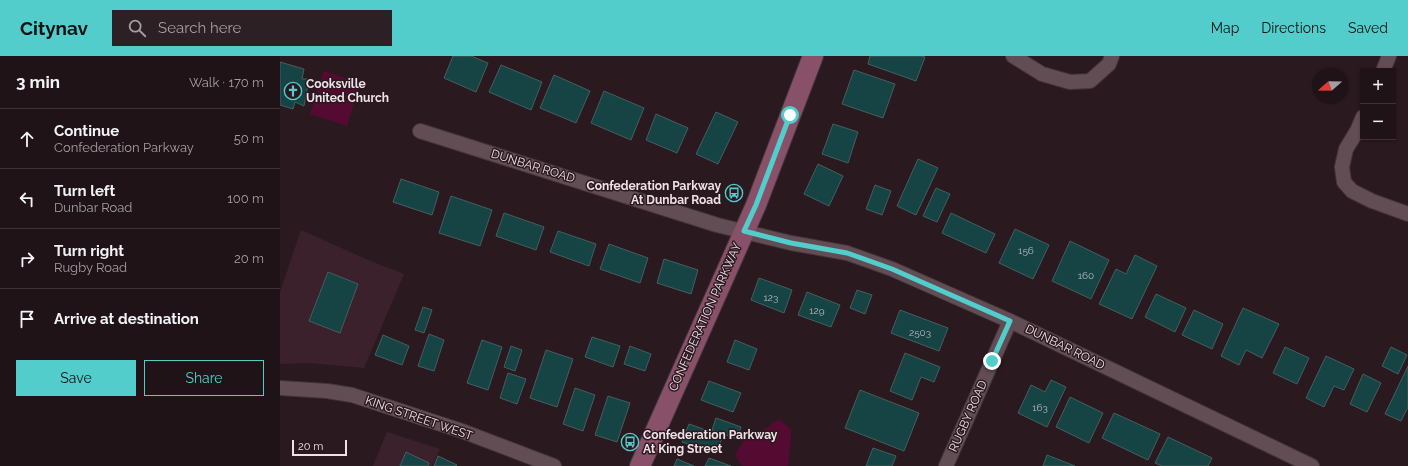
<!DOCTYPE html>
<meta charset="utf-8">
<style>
body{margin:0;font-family:Raleway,sans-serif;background:#2d2025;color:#f1f3f6}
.controls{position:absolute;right:12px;top:12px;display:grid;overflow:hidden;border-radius:0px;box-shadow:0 1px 3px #0004}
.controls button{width:36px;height:36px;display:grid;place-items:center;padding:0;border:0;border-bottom:1px solid #3d3237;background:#201318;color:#f1f3f6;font:20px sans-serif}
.compass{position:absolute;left:1032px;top:12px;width:36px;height:36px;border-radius:50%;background:#201318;box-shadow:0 1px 3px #0004;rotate:250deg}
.scale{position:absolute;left:12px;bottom:10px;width:55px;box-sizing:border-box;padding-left:4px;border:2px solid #efe2e7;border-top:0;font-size:11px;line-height:14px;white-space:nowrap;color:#efe2e7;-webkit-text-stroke:3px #2b1920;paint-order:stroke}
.stop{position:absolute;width:12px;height:12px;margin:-9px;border:3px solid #52cdcc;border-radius:50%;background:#fff}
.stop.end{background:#52cdcc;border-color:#fff;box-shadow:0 1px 4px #0008}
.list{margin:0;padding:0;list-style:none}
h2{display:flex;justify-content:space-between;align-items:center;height:52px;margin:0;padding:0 16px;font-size:17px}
h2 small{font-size:13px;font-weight:400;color:#a29ea2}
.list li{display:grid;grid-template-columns:26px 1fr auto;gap:12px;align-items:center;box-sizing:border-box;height:60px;padding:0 16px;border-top:1px solid #3d3237}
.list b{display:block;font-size:15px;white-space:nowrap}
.list p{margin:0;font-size:13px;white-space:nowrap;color:#a29ea2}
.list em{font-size:13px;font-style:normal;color:#a29ea2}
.actions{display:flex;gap:8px;padding:12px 16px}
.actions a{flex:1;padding:9px 0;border:1px solid #52cdcc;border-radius:0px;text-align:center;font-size:14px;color:#52cdcc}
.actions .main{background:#52cdcc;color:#111}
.icon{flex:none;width:22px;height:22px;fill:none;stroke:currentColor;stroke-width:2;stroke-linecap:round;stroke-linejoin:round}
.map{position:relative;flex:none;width:1128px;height:410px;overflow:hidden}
header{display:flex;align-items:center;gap:24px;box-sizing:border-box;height:56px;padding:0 20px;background:#52cdcc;color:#111}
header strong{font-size:19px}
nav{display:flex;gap:22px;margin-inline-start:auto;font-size:14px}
.search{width:280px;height:36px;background:#2d2025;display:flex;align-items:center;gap:10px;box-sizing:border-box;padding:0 14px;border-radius:0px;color:#a29ea2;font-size:15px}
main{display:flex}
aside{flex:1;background:#201318}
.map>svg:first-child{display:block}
.built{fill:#3a212b}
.green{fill:#540a31}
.building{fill:#164343;stroke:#445f5e}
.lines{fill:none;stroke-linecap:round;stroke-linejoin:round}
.street-casing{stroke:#43353a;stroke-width:16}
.secondary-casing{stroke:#43353a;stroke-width:22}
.street{stroke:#634d55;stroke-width:14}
.secondary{stroke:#885169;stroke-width:20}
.route{stroke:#52cdcc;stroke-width:5}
.labels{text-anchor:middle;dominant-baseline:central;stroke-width:3;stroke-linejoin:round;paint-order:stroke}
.number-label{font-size:10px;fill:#b9babe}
.poi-label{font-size:12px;font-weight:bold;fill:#efe2e7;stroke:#2b1920;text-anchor:start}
.street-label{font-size:12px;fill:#efe2e7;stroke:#2b1920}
</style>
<header>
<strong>Citynav</strong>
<div class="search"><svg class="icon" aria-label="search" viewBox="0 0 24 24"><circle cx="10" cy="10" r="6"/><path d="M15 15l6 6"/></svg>Search here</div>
<nav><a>Map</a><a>Directions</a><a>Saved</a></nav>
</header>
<main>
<aside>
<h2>3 min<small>Walk · 170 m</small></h2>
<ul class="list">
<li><svg class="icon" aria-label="ahead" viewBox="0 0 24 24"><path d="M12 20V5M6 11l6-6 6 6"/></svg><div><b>Continue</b><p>Confederation Parkway</p></div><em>50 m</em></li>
<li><svg class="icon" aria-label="left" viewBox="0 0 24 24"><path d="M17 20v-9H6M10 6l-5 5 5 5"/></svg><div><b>Turn left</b><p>Dunbar Road</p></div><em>100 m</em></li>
<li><svg class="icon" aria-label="right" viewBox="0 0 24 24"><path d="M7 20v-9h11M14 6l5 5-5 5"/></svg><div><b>Turn right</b><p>Rugby Road</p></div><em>20 m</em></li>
<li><svg class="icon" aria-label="arrive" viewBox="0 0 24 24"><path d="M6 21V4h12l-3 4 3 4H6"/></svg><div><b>Arrive at destination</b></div></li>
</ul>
<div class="actions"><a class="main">Save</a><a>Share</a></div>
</aside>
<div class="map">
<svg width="1128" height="410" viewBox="0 0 1128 410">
<rect width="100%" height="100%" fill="#2b1920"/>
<g class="built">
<polygon points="21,174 86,203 124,218 84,312 30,307 0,308 0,236"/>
<polygon points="107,376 160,393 152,410 93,410"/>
</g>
<g class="green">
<polygon points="44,15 80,27 67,70 30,58"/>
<polygon points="499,363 511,373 511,383 508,410 462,410 455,399 463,385 478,378"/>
</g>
<g class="building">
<polygon points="173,0 191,0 208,7 196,36 164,22"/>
<polygon points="590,0 641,0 645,1 636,25 588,8"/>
<polygon points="0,6 24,13 22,23 29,23 24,50 15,46 13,53 0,49"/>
<polygon points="221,9 262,26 251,54 209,36"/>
<polygon points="574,14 615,28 603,62 562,48"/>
<polygon points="274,19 310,35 296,67 260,52"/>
<polygon points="324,35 364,52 351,84 311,67"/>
<polygon points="436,56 458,66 438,108 416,98"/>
<polygon points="376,58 408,72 397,97 366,84"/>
<polygon points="553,68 578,76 568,107 542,98"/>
<polygon points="638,103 658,112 636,159 617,150"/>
<polygon points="538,108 563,120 549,150 524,138"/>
<polygon points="121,123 159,136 152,159 113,146"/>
<polygon points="595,129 611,135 602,159 586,153"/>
<polygon points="656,132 670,138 657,166 643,160"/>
<polygon points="171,140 212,154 200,190 159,177"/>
<polygon points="224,157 264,171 256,194 216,180"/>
<polygon points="671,157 715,178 706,197 662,177"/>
<polygon points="735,173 769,189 753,223 719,207"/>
<polygon points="278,175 316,188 309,210 270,196"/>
<polygon points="790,185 829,204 811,243 772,225"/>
<polygon points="329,188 368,202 360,227 320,213"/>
<polygon points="855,199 877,210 852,263 819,248 836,213 846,218"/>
<polygon points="384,203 418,214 411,238 377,227"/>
<polygon points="48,216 78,228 60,277 29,265"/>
<polygon points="479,222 512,234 504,257 471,244"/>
<polygon points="577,234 592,239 585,258 570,252"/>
<polygon points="527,236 560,249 551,271 518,259"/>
<polygon points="876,238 906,252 895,276 865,261"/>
<polygon points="143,251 152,254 144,277 135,274"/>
<polygon points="963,252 999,268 982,302 966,294 959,309 941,300"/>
<polygon points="620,254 668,272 659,295 611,277"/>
<polygon points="914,254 943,268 932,293 902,279"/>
<polygon points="149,278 164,284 154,315 138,310"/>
<polygon points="103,279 129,290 122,309 95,299"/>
<polygon points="312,281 340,290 333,311 305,301"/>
<polygon points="202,284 222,291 208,334 187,327"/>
<polygon points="455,284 477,293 469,314 447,306"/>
<polygon points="231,290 242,294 235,315 224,311"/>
<polygon points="350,290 371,298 365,315 344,308"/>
<polygon points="1005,291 1029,302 1017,328 993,317"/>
<polygon points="1111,291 1127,299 1118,318 1102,310"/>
<polygon points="266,294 293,303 277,351 250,342"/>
<polygon points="625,297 660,311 654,326 641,321 632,344 610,335"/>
<polygon points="1046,300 1074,313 1064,334 1054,330 1044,351 1026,342"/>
<polygon points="1128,310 1128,351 1121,365 1105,358"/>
<polygon points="228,317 246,323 237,348 220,342"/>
<polygon points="1083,318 1101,327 1087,356 1070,348"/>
<polygon points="771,324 786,331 767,371 738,357 751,329 765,336"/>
<polygon points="429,325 461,337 453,356 421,344"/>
<polygon points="295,332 315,339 303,375 283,368"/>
<polygon points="580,334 639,357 624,395 565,372"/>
<polygon points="328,340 350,347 337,386 315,379"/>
<polygon points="790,341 823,357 809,387 776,371"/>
<polygon points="834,357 880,378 868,404 822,382"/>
<polygon points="436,362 461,371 457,383 432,374"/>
<polygon points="409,368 443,380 436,398 402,386"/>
<polygon points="888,381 932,402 928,410 882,410 875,407"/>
<polygon points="593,392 616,400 612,410 586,410"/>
<polygon points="126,396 149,407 148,410 120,410"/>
<polygon points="767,399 795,410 763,410"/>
<polygon points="158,400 177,409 176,410 154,410"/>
<polygon points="429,402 451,410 425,410"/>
<polygon points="397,403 414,410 394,410"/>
</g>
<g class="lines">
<defs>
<g id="street">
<polyline points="733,0 762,18 790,26 810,25 829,8 832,0"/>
<polyline points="1103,15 1109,0"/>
<polyline points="1083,61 1077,75 1066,93 1062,111 1064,126 1072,135 1092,145 1128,158"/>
<polyline points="140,75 437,169 511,187 567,197 612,213 730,265 1032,410"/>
<polyline points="0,332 47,335 72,339 182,375 274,410"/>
<polyline points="666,410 730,265"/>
</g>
<polyline id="secondary" points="360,410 476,149 533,0"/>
</defs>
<use href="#street" class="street-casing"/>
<use href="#secondary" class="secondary-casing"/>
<use href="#street" class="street"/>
<use href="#secondary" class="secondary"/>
</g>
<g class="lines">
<polyline class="route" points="510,59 476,149 464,175 511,187 567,197 612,213 730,265 712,305"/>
</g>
<defs>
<symbol id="church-ring" viewBox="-11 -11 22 22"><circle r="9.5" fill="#2b1920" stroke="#52cdcc" stroke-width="1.5"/><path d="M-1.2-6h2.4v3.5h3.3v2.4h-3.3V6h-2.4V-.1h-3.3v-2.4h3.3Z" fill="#52cdcc"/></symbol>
<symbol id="bus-ring" viewBox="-11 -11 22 22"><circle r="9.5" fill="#2b1920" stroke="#52cdcc" stroke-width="1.5"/><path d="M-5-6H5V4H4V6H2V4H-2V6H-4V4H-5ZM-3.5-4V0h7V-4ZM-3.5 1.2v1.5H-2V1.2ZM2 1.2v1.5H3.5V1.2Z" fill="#52cdcc"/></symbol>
</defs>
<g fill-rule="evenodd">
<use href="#church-ring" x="3" y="25" width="20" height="20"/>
<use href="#bus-ring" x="444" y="127" width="20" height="20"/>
<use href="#bus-ring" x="340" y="376" width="20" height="20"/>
</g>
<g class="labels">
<g class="number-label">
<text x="746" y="194">156</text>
<text x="806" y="219">160</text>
<text x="491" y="241">123</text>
<text x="537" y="254">129</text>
<text x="640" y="276">2503</text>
<text x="760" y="351">163</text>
</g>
<g class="poi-label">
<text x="26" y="28">Cooksville<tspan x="26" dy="14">United Church</tspan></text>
<text x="441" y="130" text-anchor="end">Confederation Parkway<tspan x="441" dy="14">At Dunbar Road</tspan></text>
<text x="363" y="379">Confederation Parkway<tspan x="363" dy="14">At King Street</tspan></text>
</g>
<g class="street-label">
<text transform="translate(253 110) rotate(17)">DUNBAR ROAD</text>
<text transform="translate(425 261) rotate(-66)">CONFEDERATION PARKWAY</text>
<text transform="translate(785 291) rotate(26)">DUNBAR ROAD</text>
<text transform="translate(688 360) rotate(-66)">RUGBY ROAD</text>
<text transform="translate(139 362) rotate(19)">KING STREET WEST</text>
</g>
</g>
</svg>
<div class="controls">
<button>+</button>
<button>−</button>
</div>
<svg class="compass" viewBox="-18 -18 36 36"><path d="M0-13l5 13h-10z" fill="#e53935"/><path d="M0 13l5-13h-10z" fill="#a29ea2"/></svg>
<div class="scale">20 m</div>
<div class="stop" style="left:510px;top:59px"></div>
<div class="stop end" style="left:712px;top:305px"></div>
</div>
</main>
